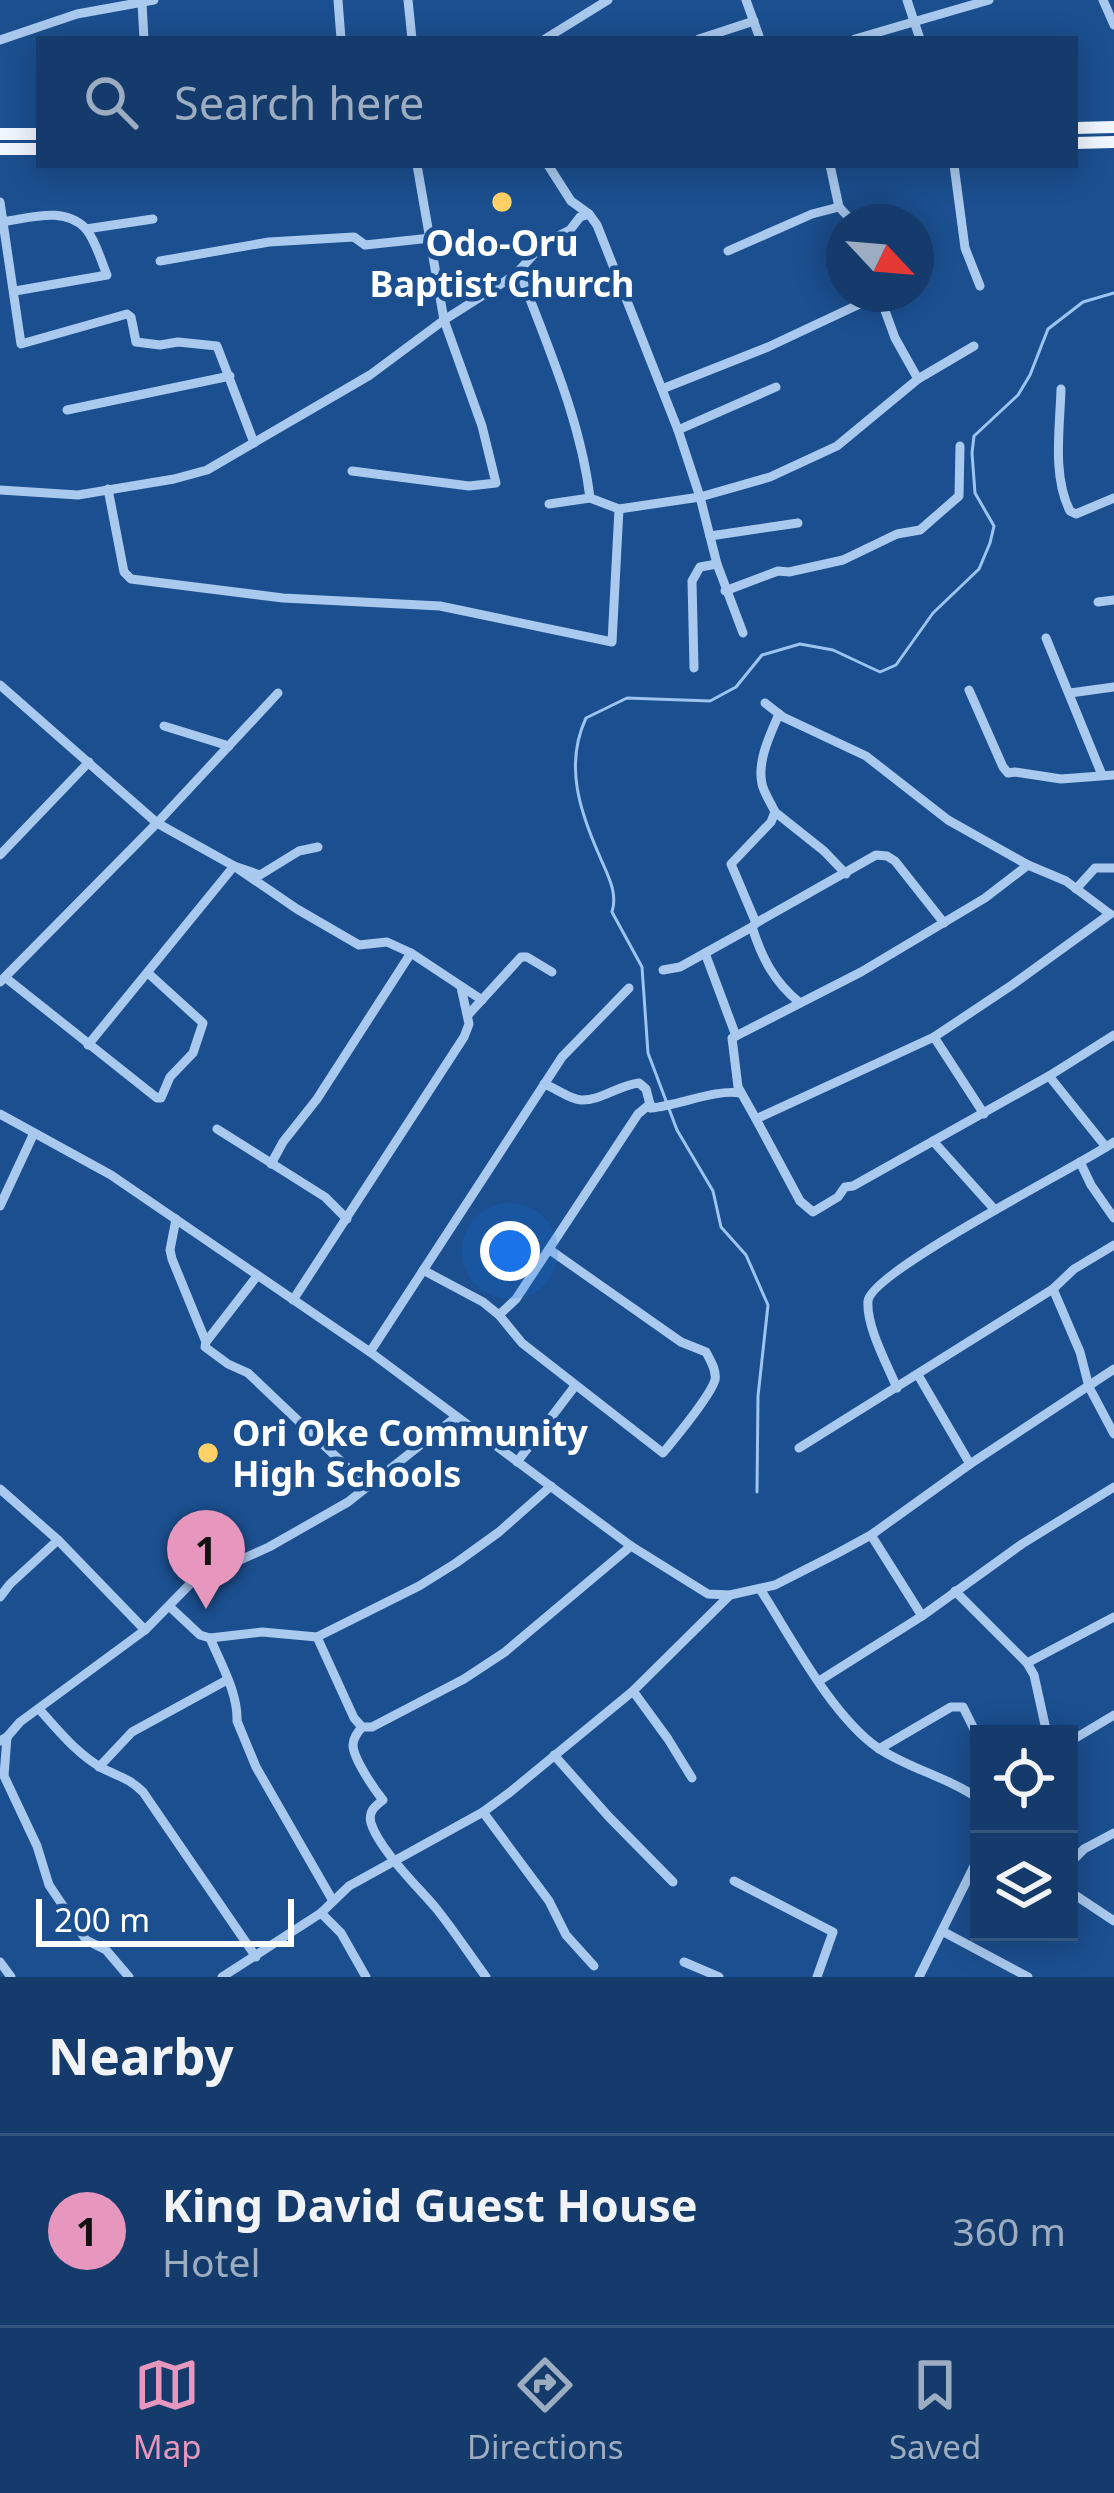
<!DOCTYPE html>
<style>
body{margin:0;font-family:"Noto Sans",sans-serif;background:#214673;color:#f1f3f6}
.controls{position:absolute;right:36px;bottom:36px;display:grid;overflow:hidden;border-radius:0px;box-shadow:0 6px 30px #0003}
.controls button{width:108px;height:108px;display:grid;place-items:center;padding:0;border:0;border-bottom:3px solid #33557e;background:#143b6b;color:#f1f3f6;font:60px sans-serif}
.compass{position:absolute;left:826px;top:204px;width:108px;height:108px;border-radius:50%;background:#143b6b;box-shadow:0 6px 30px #0003;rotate:116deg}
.scale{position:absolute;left:36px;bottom:30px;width:258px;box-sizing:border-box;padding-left:12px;border:6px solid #fff;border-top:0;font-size:33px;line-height:42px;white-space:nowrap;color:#fff;-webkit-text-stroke:9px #1b4f8f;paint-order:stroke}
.you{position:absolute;left:510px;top:1251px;width:42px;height:42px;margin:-30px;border:9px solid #fff;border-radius:50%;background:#1a73e8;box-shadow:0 0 0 18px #1a73e833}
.badge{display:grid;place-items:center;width:78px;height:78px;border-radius:50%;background:#e797bd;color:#111;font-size:39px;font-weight:700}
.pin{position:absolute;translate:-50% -99px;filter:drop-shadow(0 3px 6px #0008)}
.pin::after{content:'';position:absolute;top:63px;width:42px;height:36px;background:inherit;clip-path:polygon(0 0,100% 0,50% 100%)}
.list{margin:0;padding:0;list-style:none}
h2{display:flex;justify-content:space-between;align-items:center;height:156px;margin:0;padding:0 48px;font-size:51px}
h2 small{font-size:39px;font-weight:400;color:#9dadc1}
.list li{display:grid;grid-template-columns:78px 1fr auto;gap:36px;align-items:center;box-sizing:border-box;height:192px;padding:0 48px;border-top:3px solid #33557e}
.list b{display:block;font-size:45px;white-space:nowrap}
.list p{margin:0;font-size:39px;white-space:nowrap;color:#9dadc1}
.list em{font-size:39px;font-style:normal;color:#9dadc1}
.icon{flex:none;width:66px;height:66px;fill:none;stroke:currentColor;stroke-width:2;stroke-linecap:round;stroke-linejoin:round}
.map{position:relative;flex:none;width:1114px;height:1977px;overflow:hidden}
.search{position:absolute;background:#143b6b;box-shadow:0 6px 30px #0003;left:36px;right:36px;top:36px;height:132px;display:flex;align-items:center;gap:30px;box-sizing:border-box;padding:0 42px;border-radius:0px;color:#9dadc1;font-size:45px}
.sheet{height:348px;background:#143b6b}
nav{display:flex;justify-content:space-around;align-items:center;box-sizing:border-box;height:168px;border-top:3px solid #33557e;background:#143b6b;font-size:33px;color:#9dadc1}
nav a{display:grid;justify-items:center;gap:6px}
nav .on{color:#e797bd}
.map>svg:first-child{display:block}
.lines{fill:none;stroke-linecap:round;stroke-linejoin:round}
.stream{stroke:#9cc4f0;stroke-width:3}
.minor{stroke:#a9c9ee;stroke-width:9}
.major{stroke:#f0f6ff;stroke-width:12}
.poi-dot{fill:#ffd166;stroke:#1b4f8f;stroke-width:4.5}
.labels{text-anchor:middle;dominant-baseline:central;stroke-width:9;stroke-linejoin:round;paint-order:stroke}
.poi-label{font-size:36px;font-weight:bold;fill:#fff;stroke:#1b4f8f}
</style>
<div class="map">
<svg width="1114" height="1977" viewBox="0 0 1114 1977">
<rect width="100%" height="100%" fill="#1b4f8f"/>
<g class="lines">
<path class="stream" d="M757,1492L758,1396L768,1305L746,1255L721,1227L713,1191L677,1130L648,1053L642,967L612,912C618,893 608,876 600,857C580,812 564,765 586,718L627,698L710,701L736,687L762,655L800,644L833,650L880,672L896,665L933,613L979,569L990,543L994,526L975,493L972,453L974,436L1018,395L1030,375L1048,329L1083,302L1114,293"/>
<g class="minor">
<polyline points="338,0 341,39"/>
<polyline points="408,0 412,39"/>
<polyline points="746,0 760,39"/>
<polyline points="907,0 920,39"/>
<polyline points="1103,0 1114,25"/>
<polyline points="142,3 144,39"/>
<polyline points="545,39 608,0"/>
<polyline points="699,39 754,21"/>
<polyline points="855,39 989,0"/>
<polyline points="0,40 77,14 154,0"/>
<polyline points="548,165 571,201 589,214 597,225 678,430 700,497 717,564 743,633"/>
<polyline points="830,165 839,207 853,222"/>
<polyline points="954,165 965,248 980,286"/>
<polyline points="0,202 21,344 127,314 131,317 136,342 160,345 178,342 217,346 254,443"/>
<path d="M0,222C28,219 64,205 86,229C96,241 101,261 107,275L15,291"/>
<polyline points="86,229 153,219"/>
<polyline points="728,251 812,214 839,207"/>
<polyline points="160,261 269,242 354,237 365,245 431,238"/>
<polyline points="515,275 544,243 570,230 580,217 589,214"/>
<polyline points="879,294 895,338 918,379"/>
<polyline points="662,389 768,347 879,295"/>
<path d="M1061,389C1060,427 1052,476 1070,511L1076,514L1114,498"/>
<polyline points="67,410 230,376"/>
<polyline points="678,430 776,387"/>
<polyline points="352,471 469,486 496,483 482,426 444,320 417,165"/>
<polyline points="108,489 124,572 131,579 283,598 440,606 612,642 619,509"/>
<path d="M0,490L78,495L174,479L207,470L370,375L444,320L515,275L523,281C550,352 581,423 590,498"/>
<polyline points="549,504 590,498 619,509 700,497 770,477 837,446 918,379 974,346"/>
<polyline points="710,536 798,523"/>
<polyline points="725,591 778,571 789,572 843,560 897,534 920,530 959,496 960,446"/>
<polyline points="1098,602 1114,600"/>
<polyline points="1046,638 1102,775"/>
<polyline points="694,668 692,581 700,567 717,564"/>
<polyline points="0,685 157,823 234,866 297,909 359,945 387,942 411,953 482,1000"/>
<polyline points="969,690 1003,767 1008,773 1015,772 1061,779 1114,775"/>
<polyline points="1070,693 1114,687"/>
<polyline points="765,703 783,717 866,756 948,820 1028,865 1066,881 1110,914"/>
<polyline points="164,726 229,746"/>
<path d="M775,812C771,803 764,793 762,784C757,761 770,735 779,714"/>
<polyline points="0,855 89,762"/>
<polyline points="1028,865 985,898 861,972 732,1038 738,1087 756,1119 934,1037 1012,985 1110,914"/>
<polyline points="1076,889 1095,868 1114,868"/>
<polyline points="756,923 876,855 887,856 895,861 944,923"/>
<polyline points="705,953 736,1036"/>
<polyline points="663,970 680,967 752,927"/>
<polyline points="6,978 157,1098 161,1098 170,1077 193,1053 203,1023 148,973"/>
<polyline points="0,982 157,823 278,693"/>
<path d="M800,1003C774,982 762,958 752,927L756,923L731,864L771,822L775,812L824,851L846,874"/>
<polyline points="468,1015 521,957 527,957 552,972"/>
<polyline points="934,1037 984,1114"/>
<polyline points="88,1045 234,866 260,875 299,851 318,847"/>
<polyline points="1049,1076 1106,1147"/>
<path d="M544,1084C556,1088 569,1099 581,1100C600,1101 619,1085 639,1083L646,1089L651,1108C680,1105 716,1089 740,1093"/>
<polyline points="0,1114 111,1175 370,1352 631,1546 708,1594 730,1595 775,1585 836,1554 871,1535 970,1464 1114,1369"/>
<polyline points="756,1119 800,1201 813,1212 838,1197 845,1187 853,1186 1049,1076 1114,1035"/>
<polyline points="217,1129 325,1197 347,1219"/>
<polyline points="933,1141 995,1210"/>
<polyline points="1080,1162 1091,1185 1114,1218"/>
<polyline points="271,1164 283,1142 317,1099 411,953"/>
<polyline points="0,1206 34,1133"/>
<polyline points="176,1219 170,1250 172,1259 206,1342"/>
<path d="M423,1270L483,1302L499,1315L522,1343L663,1453C676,1437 710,1397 715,1380C717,1370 710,1360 706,1352L681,1342L550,1250"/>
<polyline points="257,1276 206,1342 205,1347 228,1364 248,1373 368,1487"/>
<polyline points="1053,1289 1080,1352 1089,1387 1114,1434"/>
<polyline points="293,1300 464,1037 469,1024 461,987"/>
<polyline points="499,1315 516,1299 638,1114 650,1104"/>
<polyline points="370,1352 562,1057 629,988"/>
<polyline points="918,1375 970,1464"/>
<path d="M897,1388C887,1364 866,1326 868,1301C871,1271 1079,1166 1114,1142"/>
<polyline points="799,1448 1053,1289 1074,1269 1114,1245"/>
<polyline points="517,1462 575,1386"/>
<polyline points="0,1489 58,1540 145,1630"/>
<polyline points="871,1535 922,1616"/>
<path d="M760,1589C791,1637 831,1715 878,1748C909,1769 948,1777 979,1799"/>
<polyline points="955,1591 1027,1663 1034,1675 1047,1734"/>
<polyline points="0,1597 10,1584 58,1540"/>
<polyline points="169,1606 200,1635 210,1638 262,1632 317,1637 419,1586 456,1563 499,1532 551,1486"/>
<polyline points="317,1637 354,1718 362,1727 372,1727 464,1679 505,1652 631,1546"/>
<path d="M210,1638C221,1664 238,1693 237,1721L256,1767L333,1901"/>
<polyline points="1027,1663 1114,1617"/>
<polyline points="819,1681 922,1616 1022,1544 1114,1487"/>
<polyline points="633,1691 668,1739 692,1778"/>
<path d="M39,1709C58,1730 77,1754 102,1768C119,1777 129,1778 143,1792L256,1957"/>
<path d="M362,1727C358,1732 353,1738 353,1745C353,1758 374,1789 383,1800C374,1807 368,1812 371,1823C379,1849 417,1886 435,1907C453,1929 469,1954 486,1977"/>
<polyline points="7,1737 4,1776 37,1846 49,1885 86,1940 106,1950 129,1977"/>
<polyline points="0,1741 7,1737 20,1722 145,1630 193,1581 269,1547 348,1502 456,1417"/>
<polyline points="1069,1742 1114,1715"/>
<polyline points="879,1749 951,1707 963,1707 979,1739"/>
<polyline points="554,1755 609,1817 673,1882"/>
<polyline points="99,1767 132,1732 227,1680"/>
<polyline points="483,1812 549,1901 566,1935 594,1966"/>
<polyline points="1069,1864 1084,1849 1114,1833"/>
<polyline points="734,1881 833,1932 817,1977"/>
<polyline points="1069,1891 1114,1921"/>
<polyline points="321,1913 341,1933 366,1977"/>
<polyline points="942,1931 1028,1977"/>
<polyline points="0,1962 11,1977"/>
<polyline points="684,1962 719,1977"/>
<polyline points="222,1977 321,1913 349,1886 483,1812 509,1793 633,1691 730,1595"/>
<polyline points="919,1977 979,1856"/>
</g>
<g class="major">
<polyline points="1075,128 1114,127"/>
<polyline points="0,134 39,134"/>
<polyline points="1075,143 1114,142"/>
<polyline points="0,149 39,149"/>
</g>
</g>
<g class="poi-dot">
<circle cx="502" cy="202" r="12"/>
<circle cx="208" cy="1453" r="12"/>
</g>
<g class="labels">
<g class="poi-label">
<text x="502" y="242">Odo-Oru<tspan x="502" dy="41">Baptist Church</tspan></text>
<text x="232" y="1432" text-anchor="start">Ori Oke Community<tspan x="232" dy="41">High Schools</tspan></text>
</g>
</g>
</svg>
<div class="controls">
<button><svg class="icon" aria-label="locate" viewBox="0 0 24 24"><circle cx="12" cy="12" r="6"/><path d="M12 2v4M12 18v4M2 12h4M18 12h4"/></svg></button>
<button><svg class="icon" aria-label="layers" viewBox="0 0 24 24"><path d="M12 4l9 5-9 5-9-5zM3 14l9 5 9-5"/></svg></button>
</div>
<svg class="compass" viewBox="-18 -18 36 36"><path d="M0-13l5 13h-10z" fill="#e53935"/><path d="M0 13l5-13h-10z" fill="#9dadc1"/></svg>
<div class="scale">200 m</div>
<div class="you"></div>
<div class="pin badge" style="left:206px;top:1609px">1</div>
<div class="search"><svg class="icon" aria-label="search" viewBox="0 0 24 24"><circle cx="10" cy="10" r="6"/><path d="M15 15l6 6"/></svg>Search here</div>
</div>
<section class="sheet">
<h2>Nearby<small></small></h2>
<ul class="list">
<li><span class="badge">1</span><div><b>King David Guest House</b><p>Hotel</p></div><em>360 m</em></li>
</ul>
</section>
<nav>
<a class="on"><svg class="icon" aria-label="map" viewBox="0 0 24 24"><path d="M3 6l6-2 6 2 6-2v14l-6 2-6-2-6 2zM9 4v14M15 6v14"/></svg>Map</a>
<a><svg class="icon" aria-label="directions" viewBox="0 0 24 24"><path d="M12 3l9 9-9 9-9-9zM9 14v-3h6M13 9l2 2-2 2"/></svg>Directions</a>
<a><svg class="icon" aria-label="saved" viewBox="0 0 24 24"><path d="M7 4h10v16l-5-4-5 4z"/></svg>Saved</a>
</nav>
